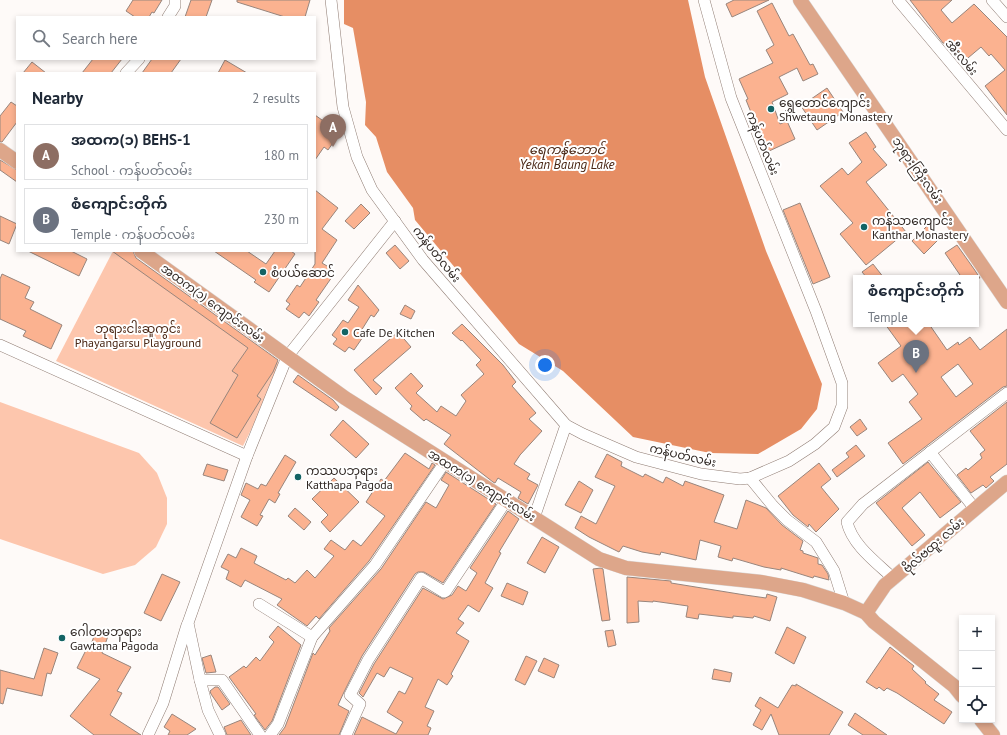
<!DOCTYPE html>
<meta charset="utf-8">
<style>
body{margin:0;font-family:"PT Sans","Noto Sans Myanmar",sans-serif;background:#f2f2f3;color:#1f2937}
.controls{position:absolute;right:12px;bottom:12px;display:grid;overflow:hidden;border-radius:0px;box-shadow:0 2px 6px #0003}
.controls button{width:36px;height:36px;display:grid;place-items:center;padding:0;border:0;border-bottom:1px solid #e0e1e3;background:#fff;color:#1f2937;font:20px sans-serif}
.you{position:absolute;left:545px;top:365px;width:14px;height:14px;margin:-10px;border:3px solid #fff;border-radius:50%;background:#1a73e8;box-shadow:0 0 0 6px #1a73e833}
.badge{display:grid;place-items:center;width:26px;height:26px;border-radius:50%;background:#0b8043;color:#fff;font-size:13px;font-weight:700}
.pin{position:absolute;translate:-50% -33px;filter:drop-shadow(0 1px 2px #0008)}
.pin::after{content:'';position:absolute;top:21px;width:14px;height:12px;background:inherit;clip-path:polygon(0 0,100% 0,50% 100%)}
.popup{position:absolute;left:853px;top:275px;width:126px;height:52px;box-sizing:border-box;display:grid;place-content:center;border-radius:0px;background:#fff;filter:drop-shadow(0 1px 3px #0005);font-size:13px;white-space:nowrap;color:#747a83}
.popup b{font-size:15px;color:#1f2937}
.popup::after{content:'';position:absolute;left:50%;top:100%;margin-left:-8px;border:8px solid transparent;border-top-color:#fff}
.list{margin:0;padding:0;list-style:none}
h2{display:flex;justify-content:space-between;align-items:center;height:52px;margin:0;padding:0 16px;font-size:17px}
h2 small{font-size:13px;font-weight:400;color:#747a83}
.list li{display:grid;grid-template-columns:26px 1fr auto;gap:12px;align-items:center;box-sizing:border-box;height:56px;margin:0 8px 8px;padding:0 8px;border:1px solid #e0e1e3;border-radius:0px}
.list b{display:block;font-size:15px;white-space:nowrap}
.list p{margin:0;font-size:13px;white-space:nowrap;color:#747a83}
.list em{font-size:13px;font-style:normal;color:#747a83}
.icon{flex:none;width:22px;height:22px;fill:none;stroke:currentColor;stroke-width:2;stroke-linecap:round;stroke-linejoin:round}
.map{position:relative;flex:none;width:1007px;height:735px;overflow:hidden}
.search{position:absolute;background:#fff;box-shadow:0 2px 6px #0003;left:16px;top:16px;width:300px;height:44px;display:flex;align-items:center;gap:10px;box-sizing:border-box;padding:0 14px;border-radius:0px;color:#747a83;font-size:15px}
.panel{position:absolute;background:#fff;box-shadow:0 2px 6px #0003;left:16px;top:72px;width:300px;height:180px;border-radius:0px}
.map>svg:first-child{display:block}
.green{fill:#fdc6ad}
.water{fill:#e68e64}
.building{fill:#fbb290;stroke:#98857c;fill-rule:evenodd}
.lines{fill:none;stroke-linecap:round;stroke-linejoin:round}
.minor-casing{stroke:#8f7c73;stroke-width:12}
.major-casing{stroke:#dad8d7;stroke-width:15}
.minor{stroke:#fff;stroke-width:11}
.major{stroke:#dda68a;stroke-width:14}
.poi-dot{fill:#136364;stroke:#fff;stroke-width:1.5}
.labels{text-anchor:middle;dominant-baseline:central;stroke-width:4;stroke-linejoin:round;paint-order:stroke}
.street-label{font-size:12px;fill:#2f2723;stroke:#fff}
.poi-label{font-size:12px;fill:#2f2723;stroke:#fff;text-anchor:start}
.park-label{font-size:12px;fill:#482513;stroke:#fff}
.water-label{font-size:13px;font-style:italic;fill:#472412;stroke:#fff}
</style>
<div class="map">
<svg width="1007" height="735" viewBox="0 0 1007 735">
<rect width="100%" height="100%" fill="#fefaf8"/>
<g class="green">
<polygon points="113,251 118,251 283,366 243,446 56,361"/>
<polygon points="0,402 139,453 157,473 167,498 167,524 156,547 135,565 103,574 0,539"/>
</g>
<polygon class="water" points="344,0 688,0 705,77 766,251 822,384 817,409 801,429 758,454 710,453 633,437 563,371 519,344 415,220 413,208 387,172 376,137 365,125 366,102 353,28 344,24"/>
<g class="building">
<polygon points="133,0 162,0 154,13 152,12 149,17 135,17 126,11"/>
<polygon points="191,0 212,0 206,17 185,17"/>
<polygon points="237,0 310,0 305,17 285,17 237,2"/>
<polygon points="734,0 769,0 732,17 726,4"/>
<polygon points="910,0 952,0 941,10 952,23 974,4 1007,37 1007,115 985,86 1005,70 991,54 989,56 981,47 962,63 948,44 943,43"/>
<polygon points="772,3 789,36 793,34 810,65 813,64 818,74 803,81 797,68 779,77 788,94 772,102 780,124 787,121 795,139 767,152 746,100 748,99 739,79 773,63 766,50 774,45 757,11"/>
<polygon points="93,59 122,59 111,73 82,73"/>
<polygon points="152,59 181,59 171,73 142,73"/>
<polygon points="225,60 247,73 218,73"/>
<polygon points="32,62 46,73 23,73"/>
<polygon points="827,88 843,112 817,130 801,106"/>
<polygon points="11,102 17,106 17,122 2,142 0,142 0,116"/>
<polygon points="315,115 340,133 328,150 324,147 315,160"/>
<polygon points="866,132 876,147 873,149 887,165 866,182 906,232 866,265 840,234 853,223 820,186 842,168 848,175 862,162 849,143"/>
<polygon points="0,160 17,170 17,182 0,170"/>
<polygon points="315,190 338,208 322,229 337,240 322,263 332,269 328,275 332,277 316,300 319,302 309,316 304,312 299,318 286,309 290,304 286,301 297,285 300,287 315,264"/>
<polygon points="800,203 830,277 813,284 783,210"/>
<polygon points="361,204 370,213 354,229 345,221"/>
<polygon points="0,216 17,224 9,244 0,240"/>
<polygon points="929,224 941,237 924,254 912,241"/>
<polygon points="395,245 409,261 400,269 386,253"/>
<polygon points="957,245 974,269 980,278 962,278 945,253"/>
<polygon points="28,251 71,251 87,259 79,276"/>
<polygon points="112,251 133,251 136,258 278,360 273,372 257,396 261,399 237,438 210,423 238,375 232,371 248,348"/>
<polygon points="214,251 247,251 266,264 275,251 291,251 295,254 269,292 254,282 256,280"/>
<polygon points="873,264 884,278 867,278 862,272"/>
<polygon points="2,274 30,287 25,298 34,302 30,309 62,325 51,349 23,336 26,331 0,319 0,279"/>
<polygon points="358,285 379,310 374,317 371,315 361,331 365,334 354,350 349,347 345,352 333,344 337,339 332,335 343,320 348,323 359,307 348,300"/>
<polygon points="405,305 415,311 411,319 400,314"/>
<polygon points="462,324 503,365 516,382 512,386 536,413 529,419 542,431 520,455 514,464 530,474 527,479 538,485 528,504 518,498 521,492 498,478 495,483 493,482 444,444 451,435 426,419 424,421 410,409 412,406 395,388 411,373 423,386 416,393 437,412 441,406 456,416 466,401 461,395 484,374 476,365 481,360 462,340 461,341 452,333"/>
<path d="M885,324H929L947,350L958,342L959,345L970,337L980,350L1007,329V386L1003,387L903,464L888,443L922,419L909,402L918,394L903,374L892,382L878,363L901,346ZM958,364L973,384L956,397L941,377Z"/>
<polygon points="398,332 411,347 373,380 382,388 376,395 354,370"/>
<polygon points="298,375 333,400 339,407 336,411 293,382"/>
<polygon points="1007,402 1007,464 990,477 994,481 986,488 983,485 971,493 957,475 966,468 968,470 982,458 980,454 985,450 970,431"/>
<polygon points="860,419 867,429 857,436 850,427"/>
<polygon points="343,420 369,444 356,458 330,435"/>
<polygon points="856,445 865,456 837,477 832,470 849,457 846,453"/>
<polygon points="405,453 429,469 432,463 435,465 369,561 319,619 316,616 307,626 277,605 282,599 245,580 241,587 226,579 229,571 221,567 228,554 236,558 241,548 257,556 254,563 286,580 288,578 295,583 307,570 315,578 334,556 324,549 331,540 345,550 353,540 361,546 385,516 366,502 381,479 384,481"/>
<polygon points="607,454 622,462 621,466 643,477 645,474 663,483 666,477 683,486 685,481 724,495 714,522 737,529 746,500 766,508 782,525 803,541 800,550 803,551 803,553 818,558 818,564 822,565 828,574 829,580 814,576 813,578 781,568 781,570 764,567 733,558 732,561 718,557 721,546 700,540 696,560 661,552 660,555 642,552 623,546 619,552 589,537 575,528 581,516 596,524 615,486 595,477"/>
<polygon points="285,455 296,462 278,493 280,494 275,503 269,499 260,515 263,516 257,526 241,517 250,500 241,495 246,483 258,489 261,484 266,486"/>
<polygon points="928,462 961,502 940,518 920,492 902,508 925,535 912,546 876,503"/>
<polygon points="819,463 831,479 821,487 839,509 816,532 809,524 808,527 793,515 778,496"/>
<polygon points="207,464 228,470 224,481 203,475"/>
<polygon points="446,472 496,504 443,583 424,572 418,572 415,574 362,656 344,692 338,705 349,711 339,735 279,735 285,727 313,653 315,655 330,631 329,628 381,569 426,502 436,508 449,485 441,480"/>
<polygon points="334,478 359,502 330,532 321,522 328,515 312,499"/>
<polygon points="579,481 593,490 581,513 565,505"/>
<polygon points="295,508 311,522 304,530 288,516"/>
<polygon points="508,511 519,519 499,552 501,553 485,583 493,588 479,612 468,605 458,619 464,623 456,633 469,641 451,674 453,676 447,685 438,679 425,707 434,711 427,726 431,728 428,735 354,735 362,717 396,734 403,722 387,712 399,691 405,694 413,678 390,667 384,677 377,673 363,697 359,693 374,664 423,588 443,599 452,595 458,586 466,591 477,573 470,568"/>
<polygon points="542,537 559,547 545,573 527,563"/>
<polygon points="601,568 603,569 610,620 602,621 593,569"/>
<polygon points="162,574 180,582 161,621 144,613"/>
<polygon points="627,577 671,581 671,583 745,595 766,598 767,594 777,597 770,621 754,616 753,618 733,616 733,618 699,614 698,619 686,617 688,606 653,601 653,602 638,601 639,622 627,623"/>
<polygon points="507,583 528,592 523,605 501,596"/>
<polygon points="278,626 301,645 272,721 265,730 254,715 256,714 229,677 244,666 246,668 256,657 260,661 274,642 269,637"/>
<polygon points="787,627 806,637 794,664 775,653"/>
<polygon points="613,630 616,645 608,647 605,631"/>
<polygon points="96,631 108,636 102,653 131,667 117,691 122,693 110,715 141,735 94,735 70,716 100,679 77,668 88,646 90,647"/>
<polygon points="890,647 914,666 912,669 926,682 925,683 939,694 934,700 952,712 944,724 897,693 887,688 884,691 879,687 877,689 866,682"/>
<polygon points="44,648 58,653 51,674 47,673 42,696 7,688 3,704 0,703 0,670 34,679"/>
<polygon points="211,655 216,672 206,673 202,658"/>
<polygon points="526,656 537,661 525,685 515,680"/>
<polygon points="544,658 559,665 554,678 538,671"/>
<polygon points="714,669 732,673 730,682 712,679"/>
<polygon points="796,684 843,712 829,735 779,735 771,714 762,730 753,725 761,710 755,706 760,697 778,708 792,685 796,686"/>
<polygon points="215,687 218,687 230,704 222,710 211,694 210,691"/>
<polygon points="855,713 887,735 863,735 848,725"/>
<polygon points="172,714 196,729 187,735 168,735 170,731 164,727"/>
<polygon points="241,720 251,735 227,735 224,727"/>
</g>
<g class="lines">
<defs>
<g id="minor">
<polyline points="331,0 343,107 357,157 372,190 423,260 566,425 583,434 636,457 701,474 740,479 750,478 789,461 815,444 834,427 842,406 842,383 816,311 731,98 704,0"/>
<polyline points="898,0 1007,130"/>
<polyline points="992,0 1007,17"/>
<polyline points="168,17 175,6 175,0"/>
<polyline points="126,73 139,59"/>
<polyline points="0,345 247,456"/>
<polyline points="930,452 975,509"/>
<polyline points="750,478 773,506 787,520 816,542 834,571 844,603"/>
<polyline points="534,518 566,425"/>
<path d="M894,579C877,563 852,545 847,522L863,504L1007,393"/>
<polyline points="259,604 312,637"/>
<polyline points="200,680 222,680 260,735"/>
<polyline points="148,735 163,703 187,625"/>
<polyline points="220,735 208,710 200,680 188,623 247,456 287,357 395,221"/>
<polyline points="270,735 278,724 312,637 375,565 445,462"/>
<polyline points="346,735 360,704 350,695 351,693 368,660 421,578 444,592 446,591 506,501"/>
</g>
<g id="major">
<polyline points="800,0 1007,302"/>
<polyline points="0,150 17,162"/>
<polyline points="141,251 345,398 599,559 626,568 761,582 803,590 844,603 866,613 874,622 954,686 962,696"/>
<polyline points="866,613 885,585 1007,482"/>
<polyline points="981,720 993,735"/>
</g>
</defs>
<use href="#minor" class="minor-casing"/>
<use href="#major" class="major-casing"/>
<use href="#minor" class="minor"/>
<use href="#major" class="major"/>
</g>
<g class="poi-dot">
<circle cx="771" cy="109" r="4"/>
<circle cx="864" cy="227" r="4"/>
<circle cx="263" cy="272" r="4"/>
<circle cx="345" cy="332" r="4"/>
<circle cx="298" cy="477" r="4"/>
<circle cx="62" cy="638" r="4"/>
</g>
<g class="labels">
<g class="street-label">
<text transform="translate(962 57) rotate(50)">အီးလမ်း</text>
<text transform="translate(763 143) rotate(68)">ကန်ပတ်လမ်း</text>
<text transform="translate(918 170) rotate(55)">ဘုရားကြီးလမ်း</text>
<text transform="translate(437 254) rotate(51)">ကန်ပတ်လမ်း</text>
<text transform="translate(213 303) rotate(36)">အထက(၁) ကျောင်းလမ်း</text>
<text transform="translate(683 455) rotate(13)">ကန်ပတ်လမ်း</text>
<text transform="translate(482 485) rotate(32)">အထက(၁) ကျောင်းလမ်း</text>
<text transform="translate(933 545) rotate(-41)">ဗိုလ်ဗထူး လမ်း</text>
</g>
<g class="poi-label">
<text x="779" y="102">ရွှေတောင်ကျောင်း<tspan x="779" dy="14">Shwetaung Monastery</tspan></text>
<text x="872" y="220">ကန်သာကျောင်း<tspan x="872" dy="14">Kanthar Monastery</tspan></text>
<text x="271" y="272">စံပယ်ဆောင်</text>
<text x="353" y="332">Cafe De Kitchen</text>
<text x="306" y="470">ကဿပဘုရား<tspan x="306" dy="14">Katthapa Pagoda</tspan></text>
<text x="70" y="631">ဂေါတမဘုရား<tspan x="70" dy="14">Gawtama Pagoda</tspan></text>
</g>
<g class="park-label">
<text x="138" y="328">ဘုရားငါးဆူကွင်း<tspan x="138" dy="14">Phayangarsu Playground</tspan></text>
</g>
<g class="water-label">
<text x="567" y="149">ရေကန်ဘောင်<tspan x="567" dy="15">Yekan Baung Lake</tspan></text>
</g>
</g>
</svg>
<div class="controls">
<button>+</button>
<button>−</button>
<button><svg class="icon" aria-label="locate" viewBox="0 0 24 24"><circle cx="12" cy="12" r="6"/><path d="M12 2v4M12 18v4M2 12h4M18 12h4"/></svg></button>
</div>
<div class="you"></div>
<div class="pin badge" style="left:333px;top:147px;background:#8d6e63">A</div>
<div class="pin badge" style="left:916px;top:373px;background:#6b7280">B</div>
<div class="popup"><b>စံကျောင်းတိုက်</b>Temple</div>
<div class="search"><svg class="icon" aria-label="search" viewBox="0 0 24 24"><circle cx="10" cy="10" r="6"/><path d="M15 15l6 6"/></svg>Search here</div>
<section class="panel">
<h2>Nearby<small>2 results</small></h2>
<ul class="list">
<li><span class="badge" style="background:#8d6e63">A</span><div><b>အထက(၁) BEHS-1</b><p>School · ကန်ပတ်လမ်း</p></div><em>180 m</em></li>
<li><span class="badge" style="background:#6b7280">B</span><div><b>စံကျောင်းတိုက်</b><p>Temple · ကန်ပတ်လမ်း</p></div><em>230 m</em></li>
</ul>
</section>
</div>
